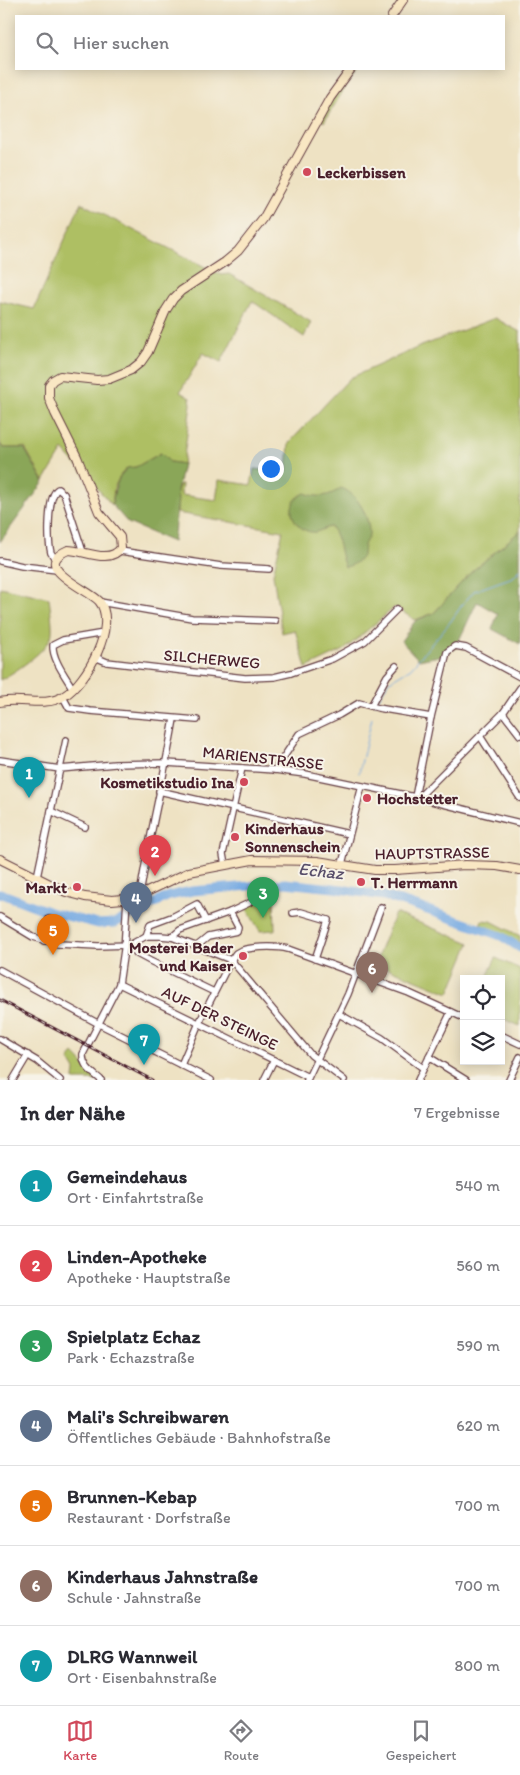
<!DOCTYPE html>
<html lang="de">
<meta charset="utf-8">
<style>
body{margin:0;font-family:Itim,sans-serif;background:#f2f2f3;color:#2b2b33}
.controls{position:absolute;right:15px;bottom:15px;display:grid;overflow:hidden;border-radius:0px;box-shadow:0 2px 12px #0003}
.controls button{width:45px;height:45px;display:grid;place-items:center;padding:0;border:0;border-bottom:1px solid #e1e1e2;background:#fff;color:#2b2b33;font:25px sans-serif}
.you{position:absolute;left:270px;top:468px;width:18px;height:18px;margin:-12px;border:4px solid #fff;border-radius:50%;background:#1a73e8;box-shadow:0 0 0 8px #1a73e833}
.badge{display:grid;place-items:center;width:32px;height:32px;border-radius:50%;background:#d1495b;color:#fff;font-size:16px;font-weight:700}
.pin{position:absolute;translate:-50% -41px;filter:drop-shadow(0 1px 2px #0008)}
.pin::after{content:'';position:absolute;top:26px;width:18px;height:15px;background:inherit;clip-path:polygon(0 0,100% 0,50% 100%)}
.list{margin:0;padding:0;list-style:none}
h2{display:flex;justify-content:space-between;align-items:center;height:65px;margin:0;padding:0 20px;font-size:21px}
h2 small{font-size:16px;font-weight:400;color:#7c7c81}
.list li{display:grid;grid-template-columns:32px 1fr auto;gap:15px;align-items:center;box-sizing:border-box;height:80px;padding:0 20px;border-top:1px solid #e1e1e2}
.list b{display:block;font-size:19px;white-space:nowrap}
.list p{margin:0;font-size:16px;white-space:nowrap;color:#7c7c81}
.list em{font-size:16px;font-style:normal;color:#7c7c81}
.icon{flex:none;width:28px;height:28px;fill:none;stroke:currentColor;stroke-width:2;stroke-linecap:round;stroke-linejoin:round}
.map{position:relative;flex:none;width:520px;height:1080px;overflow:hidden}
.search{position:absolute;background:#fff;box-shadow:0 2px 12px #0003;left:15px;right:15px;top:15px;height:55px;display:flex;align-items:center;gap:12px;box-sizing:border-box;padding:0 18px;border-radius:0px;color:#7c7c81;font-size:19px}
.sheet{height:625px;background:#fff}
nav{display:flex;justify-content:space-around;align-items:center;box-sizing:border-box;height:70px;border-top:1px solid #e1e1e2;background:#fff;font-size:14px;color:#7c7c81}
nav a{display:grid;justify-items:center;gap:2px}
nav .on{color:#d1495b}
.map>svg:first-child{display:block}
.green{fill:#aebf63;stroke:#7c6f47}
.forest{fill:#8aa659;stroke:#6a6242}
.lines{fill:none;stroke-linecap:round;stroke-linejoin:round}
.stream{stroke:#74a9e2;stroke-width:1}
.river{stroke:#74a9e2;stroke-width:9}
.street-casing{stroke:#633c42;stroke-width:8}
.secondary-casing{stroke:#633c42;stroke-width:10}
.street{stroke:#fff;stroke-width:5.5}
.secondary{stroke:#f9e7c3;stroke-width:8}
.rail-casing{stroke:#4a1f2b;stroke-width:3}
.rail{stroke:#f7f3e8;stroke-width:1;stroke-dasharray:4;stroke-linecap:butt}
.poi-dot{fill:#d1495b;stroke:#f7f3e8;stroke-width:2}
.labels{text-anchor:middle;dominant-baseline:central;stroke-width:4;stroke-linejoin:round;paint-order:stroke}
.poi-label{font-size:16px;font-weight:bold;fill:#4a1f2b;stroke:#f7f3e8;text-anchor:start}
.street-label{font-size:16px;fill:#4a1f2b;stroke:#f7f3e8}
.water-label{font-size:18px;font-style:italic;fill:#594f6b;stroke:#f7f3e8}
</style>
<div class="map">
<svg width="520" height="1080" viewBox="0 0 520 1080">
<rect width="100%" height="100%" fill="#f7f3e8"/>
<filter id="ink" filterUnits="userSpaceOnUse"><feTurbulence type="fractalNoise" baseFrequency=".02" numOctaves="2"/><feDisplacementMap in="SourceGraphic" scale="10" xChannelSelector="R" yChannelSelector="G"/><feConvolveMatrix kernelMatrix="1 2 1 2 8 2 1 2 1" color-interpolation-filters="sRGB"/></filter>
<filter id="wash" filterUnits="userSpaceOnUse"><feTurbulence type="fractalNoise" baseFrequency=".0096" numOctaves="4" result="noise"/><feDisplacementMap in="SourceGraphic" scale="20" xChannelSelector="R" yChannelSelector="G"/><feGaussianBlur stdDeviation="1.12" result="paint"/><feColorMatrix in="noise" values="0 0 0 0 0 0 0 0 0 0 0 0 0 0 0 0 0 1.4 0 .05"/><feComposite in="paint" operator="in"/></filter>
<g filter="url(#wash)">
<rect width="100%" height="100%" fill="#eee2c3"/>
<g class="green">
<polygon points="351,69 359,69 348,83 324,122 319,118"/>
<polygon points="81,203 213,271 221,275 229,274 311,322 304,337 252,301 221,362 203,353 180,392 190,398 191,404 183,464 170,462 161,453 136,467 127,468 120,476 114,488 112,505 63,450 44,481 25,448 3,448 0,443 0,301 34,309"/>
<polygon points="495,318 520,332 520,531 470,573 434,613 415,620 395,607 344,650 306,668 295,630 282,633 273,574 283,531 177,513 177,491 180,484 182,484 181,495 216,500 219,480 251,485 254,469 287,472 289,443 350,378 419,347"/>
<path d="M0,587L49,598C50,607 54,630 51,637C45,652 14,673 0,680Z"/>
<polygon points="274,895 275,930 260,931 245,906 263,897"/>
<polygon points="395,913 470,943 449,993 375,963"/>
<polygon points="482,920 491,921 520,936 520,948 501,936 479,928"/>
<polygon points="496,958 520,969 520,1026 501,1018 501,979 486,979"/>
<path d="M74,1054C82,1061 88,1071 98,1080H74L75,1070L69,1060Z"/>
</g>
<g class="forest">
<polygon points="0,444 3,448 24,448 44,482 0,542"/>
<polygon points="161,453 170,462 183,464 177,491 178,500 173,542 128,523 112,505 115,489 120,476 127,468 136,467"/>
<path d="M341,488C357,493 369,516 369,532C370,537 365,541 364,546C363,548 364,551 363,554C360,561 352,566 345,567C339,554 340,539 331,527C325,527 321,531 316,532C298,535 278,505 305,493C319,499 330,496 341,488Z"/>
<polygon points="520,531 520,644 492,629 498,614 477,602 455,649 451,650 444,655 419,660 401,641 415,621 434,613 470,573"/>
</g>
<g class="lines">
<g class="stream">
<polyline points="376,704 388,682 411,668 451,621 462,605 474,591 513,577 520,570"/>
<polyline points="359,773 372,718"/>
</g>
<polyline class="river" points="0,893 50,912 98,924 115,923 169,896 192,891 285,883 334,888 384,896 416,906 501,936 520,948"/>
</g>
</g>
<g filter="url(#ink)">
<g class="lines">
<defs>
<g id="street">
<polyline points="120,551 221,566 269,569"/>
<path d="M56,560C55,559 52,554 51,553C48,541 47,495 58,489L64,494L83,552"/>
<polyline points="0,561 22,566 57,570"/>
<polyline points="100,602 192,618 275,621"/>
<polyline points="95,657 107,662 245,678 274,677 291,673 332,659 365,641 397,609"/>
<path d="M73,689C66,677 52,659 53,645L63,640L104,633"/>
<polyline points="63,697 69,708 90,711 197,720"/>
<polyline points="371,706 387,676 396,666"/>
<polyline points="503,713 520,735"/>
<polyline points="480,736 520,798"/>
<polyline points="0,760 60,769 115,764 166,763 275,770 305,774 415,797 520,823"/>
<polyline points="275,770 299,734 339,715 359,703 378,708 431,717"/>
<polyline points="159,791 349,834"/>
<polyline points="415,797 431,717 447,652 455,646 466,648 520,677"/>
<polyline points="418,798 503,713 520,688"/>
<polyline points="51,811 85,827"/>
<polyline points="342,864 362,786"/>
<polyline points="225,865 223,854 242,768"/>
<polyline points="37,877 66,740"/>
<path d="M140,895C149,836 164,778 174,719"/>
<polyline points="293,913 301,912 328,920 315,959"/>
<polyline points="0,917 33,937 58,944 98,946 130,945 146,936 160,936 172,937 231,960 311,1055 344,1080"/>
<polyline points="146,936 150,925 174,916 197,904 206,921"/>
<polyline points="172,937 180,930 230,912 249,903"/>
<polyline points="44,941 49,919"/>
<polyline points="130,945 137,954 150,961 214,992"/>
<polyline points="197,946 208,937 237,931 238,927 230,912"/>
<polyline points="0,970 99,1024 211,1080"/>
<polyline points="119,984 308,1077"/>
<polyline points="339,1014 382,1038 423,1068"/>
<polyline points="501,1035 520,1044"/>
<polyline points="0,1039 37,1061 60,1080"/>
<polyline points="429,1057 466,1080"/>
<path d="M181,1065L199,1023L231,960C233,958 234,955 236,953C246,946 276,946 288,949L409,993L464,1018"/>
<polyline points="13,1080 28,1055"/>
<path d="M101,1080C93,1073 82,1066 83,1054L119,984L124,950L127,899"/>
<polyline points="264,1080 274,1060"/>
<polyline points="307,1080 348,994 381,907"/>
<polyline points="418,1080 451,1012"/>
<polyline points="509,1080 520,1057"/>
</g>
<g id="secondary">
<polyline points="392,16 403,0"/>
<path d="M0,702C21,697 44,708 64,696C86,683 119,625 99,601C88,589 29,567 68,550C84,550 109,565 121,548L120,537L99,512L77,457L55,413L49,398V385L53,380L60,376L97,380L109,379L131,370L141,362L148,352L166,310L173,299L181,291L225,262L238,251L263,219L330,98L351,69"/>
<polyline points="0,859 66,892 85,897 112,900 134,898 189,872 252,860 317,861 375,870 395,870 465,865 497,866 520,870"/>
</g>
</defs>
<use href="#street" class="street-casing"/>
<use href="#secondary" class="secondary-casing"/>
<use href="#street" class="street"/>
<use href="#secondary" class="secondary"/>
<defs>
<polyline id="rail" points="0,1000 152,1080"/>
</defs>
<use href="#rail" class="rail-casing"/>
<use href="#rail" class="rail"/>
</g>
</g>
<g class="poi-dot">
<circle cx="307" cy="172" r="5"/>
<circle cx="244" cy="782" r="5"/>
<circle cx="367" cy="798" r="5"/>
<circle cx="235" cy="837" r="5"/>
<circle cx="361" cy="882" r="5"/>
<circle cx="77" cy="887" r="5"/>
<circle cx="243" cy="956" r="5"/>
</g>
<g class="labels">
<g class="poi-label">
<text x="317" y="172">Leckerbissen</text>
<text x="234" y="782" text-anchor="end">Kosmetikstudio Ina</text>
<text x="377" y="798">Hochstetter</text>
<text x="245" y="828">Kinderhaus<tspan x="245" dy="18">Sonnenschein</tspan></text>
<text x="371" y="882">T. Herrmann</text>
<text x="67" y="887" text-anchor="end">Markt</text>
<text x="233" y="947" text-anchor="end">Mosterei Bader<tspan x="233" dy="18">und Kaiser</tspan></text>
</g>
<g class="street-label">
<text transform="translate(212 659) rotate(5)">SILCHERWEG</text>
<text transform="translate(263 758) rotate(6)">MARIENSTRASSE</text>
<text transform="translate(432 853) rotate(-1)">HAUPTSTRASSE</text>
<text transform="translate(220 1018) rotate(26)">AUF DER STEINGE</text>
</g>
<g class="water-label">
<text transform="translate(321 871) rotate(6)">Echaz</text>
</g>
</g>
</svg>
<div class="controls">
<button><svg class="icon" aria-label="locate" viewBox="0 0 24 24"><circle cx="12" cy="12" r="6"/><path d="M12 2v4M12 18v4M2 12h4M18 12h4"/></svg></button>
<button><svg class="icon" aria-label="layers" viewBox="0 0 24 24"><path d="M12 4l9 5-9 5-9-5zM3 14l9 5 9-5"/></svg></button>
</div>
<div class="you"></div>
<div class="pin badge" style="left:29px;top:798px;background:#0f9aa8">1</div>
<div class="pin badge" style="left:155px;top:876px;background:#e0444e">2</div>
<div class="pin badge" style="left:263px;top:918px;background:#2e9e5b">3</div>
<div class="pin badge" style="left:136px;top:923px;background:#5c6f8a">4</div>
<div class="pin badge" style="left:53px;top:955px;background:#e8710a">5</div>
<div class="pin badge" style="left:372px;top:993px;background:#8d6e63">6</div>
<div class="pin badge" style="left:144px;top:1065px;background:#0f9aa8">7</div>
<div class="search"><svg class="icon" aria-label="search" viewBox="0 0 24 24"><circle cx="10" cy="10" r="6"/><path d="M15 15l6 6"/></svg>Hier suchen</div>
</div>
<section class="sheet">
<h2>In der Nähe<small>7 Ergebnisse</small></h2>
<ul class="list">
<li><span class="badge" style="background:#0f9aa8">1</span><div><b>Gemeindehaus</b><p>Ort · Einfahrtstraße</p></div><em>540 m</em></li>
<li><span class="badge" style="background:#e0444e">2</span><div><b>Linden-Apotheke</b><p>Apotheke · Hauptstraße</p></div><em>560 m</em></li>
<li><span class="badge" style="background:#2e9e5b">3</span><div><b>Spielplatz Echaz</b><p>Park · Echazstraße</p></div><em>590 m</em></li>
<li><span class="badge" style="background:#5c6f8a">4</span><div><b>Mali's Schreibwaren</b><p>Öffentliches Gebäude · Bahnhofstraße</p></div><em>620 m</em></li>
<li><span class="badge" style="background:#e8710a">5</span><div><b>Brunnen-Kebap</b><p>Restaurant · Dorfstraße</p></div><em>700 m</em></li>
<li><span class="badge" style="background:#8d6e63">6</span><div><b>Kinderhaus Jahnstraße</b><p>Schule · Jahnstraße</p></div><em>700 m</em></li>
<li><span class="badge" style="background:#0f9aa8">7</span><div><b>DLRG Wannweil</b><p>Ort · Eisenbahnstraße</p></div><em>800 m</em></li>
</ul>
</section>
<nav>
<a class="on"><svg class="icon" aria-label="map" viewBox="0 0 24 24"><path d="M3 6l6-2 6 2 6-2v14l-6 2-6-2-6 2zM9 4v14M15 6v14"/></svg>Karte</a>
<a><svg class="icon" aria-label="directions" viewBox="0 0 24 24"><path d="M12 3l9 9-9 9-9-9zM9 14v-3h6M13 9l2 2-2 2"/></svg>Route</a>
<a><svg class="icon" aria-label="saved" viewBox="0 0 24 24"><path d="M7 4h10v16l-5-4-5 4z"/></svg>Gespeichert</a>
</nav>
